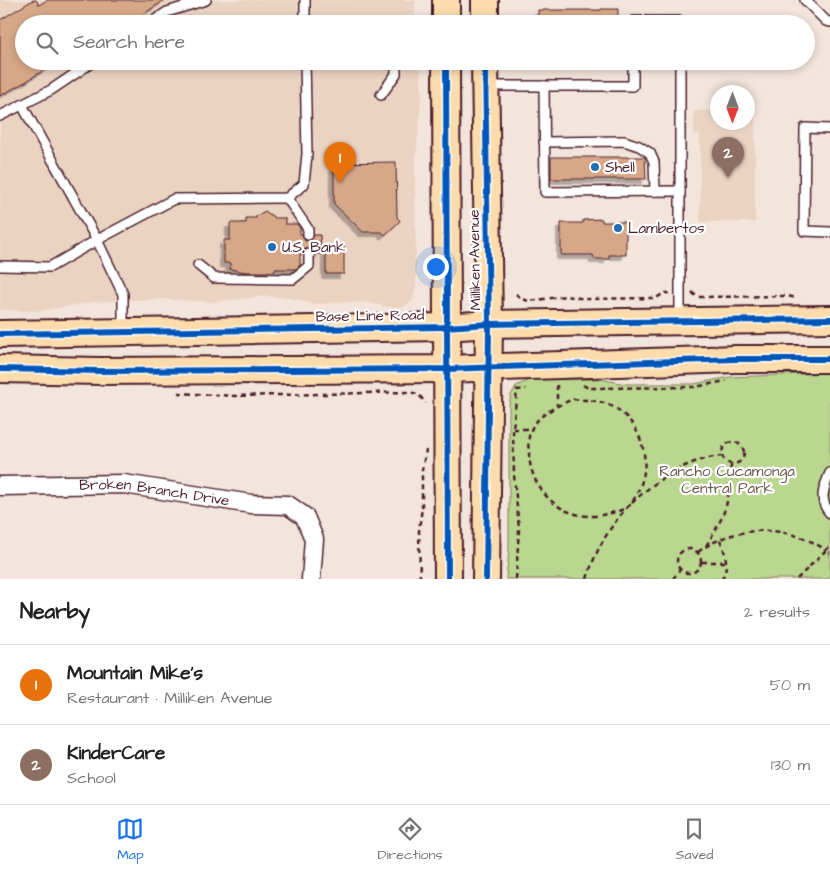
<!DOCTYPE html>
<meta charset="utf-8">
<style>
body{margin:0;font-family:"Architects Daughter",sans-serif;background:#f2f2f2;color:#222}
.compass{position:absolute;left:710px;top:85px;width:45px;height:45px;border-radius:50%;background:#fff;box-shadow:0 2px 8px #0003;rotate:180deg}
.you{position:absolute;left:435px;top:266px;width:18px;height:18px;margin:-12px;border:4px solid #fff;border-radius:50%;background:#1a73e8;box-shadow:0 0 0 8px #1a73e833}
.badge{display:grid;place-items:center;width:32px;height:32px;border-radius:50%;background:#1a73e8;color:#fff;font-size:16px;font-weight:700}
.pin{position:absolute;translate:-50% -41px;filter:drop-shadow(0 1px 2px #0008)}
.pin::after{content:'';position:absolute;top:26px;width:18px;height:15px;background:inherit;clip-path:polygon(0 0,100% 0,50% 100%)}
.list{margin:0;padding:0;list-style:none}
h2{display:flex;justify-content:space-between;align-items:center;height:65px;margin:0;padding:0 20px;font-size:21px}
h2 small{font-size:16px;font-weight:400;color:#767676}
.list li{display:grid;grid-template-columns:32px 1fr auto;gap:15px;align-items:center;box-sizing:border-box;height:80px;padding:0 20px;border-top:1px solid #e0e0e0}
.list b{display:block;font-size:19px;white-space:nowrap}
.list p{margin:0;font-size:16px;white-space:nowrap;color:#767676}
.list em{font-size:16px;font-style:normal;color:#767676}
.icon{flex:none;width:28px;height:28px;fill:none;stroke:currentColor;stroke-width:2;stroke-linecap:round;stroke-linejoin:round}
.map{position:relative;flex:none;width:830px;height:579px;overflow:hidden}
.search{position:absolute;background:#fff;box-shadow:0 2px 8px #0003;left:15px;right:15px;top:15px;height:55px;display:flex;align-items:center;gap:12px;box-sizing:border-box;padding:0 18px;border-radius:28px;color:#767676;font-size:19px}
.sheet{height:225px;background:#fff}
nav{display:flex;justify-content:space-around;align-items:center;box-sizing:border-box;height:70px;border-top:1px solid #e0e0e0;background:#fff;font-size:14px;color:#767676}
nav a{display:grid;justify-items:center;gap:2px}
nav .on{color:#1a73e8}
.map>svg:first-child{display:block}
.built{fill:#ebd3c2}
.green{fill:#bad78f;stroke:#827b5d}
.building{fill:#d7a888;stroke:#4a1f2b;filter:url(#shadow)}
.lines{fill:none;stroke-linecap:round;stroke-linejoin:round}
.lane-casing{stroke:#4a1f2b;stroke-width:12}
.street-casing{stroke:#4a1f2b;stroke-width:21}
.primary-casing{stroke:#4a1f2b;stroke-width:30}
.path{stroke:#4a1f2b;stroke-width:2.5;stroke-dasharray:5 4;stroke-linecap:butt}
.lane{stroke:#fff;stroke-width:9}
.street{stroke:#fff;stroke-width:18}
.primary{stroke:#fcdcac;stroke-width:26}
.cycleway-casing{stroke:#fff;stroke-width:9}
.cycleway{stroke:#0057b8;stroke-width:6}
.poi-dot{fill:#1f6fb2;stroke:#fff;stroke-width:2}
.labels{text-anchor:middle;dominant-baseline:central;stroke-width:4.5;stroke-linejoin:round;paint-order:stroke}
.poi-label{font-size:15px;fill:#4a1f2b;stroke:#fff;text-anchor:start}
.street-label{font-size:15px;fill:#4a1f2b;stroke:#fff}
.park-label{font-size:15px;fill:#6c5649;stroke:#fff}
</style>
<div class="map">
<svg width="830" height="579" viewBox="0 0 830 579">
<defs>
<filter id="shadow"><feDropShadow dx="-4.5" dy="4.5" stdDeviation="0" flood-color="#0004"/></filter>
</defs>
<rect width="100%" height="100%" fill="#f3e5db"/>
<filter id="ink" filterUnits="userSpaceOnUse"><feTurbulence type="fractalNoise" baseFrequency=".02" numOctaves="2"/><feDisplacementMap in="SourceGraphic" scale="10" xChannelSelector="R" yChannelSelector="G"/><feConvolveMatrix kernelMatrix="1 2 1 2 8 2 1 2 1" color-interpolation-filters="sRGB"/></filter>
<g filter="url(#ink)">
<g class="built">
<polygon points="0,0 415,0 415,24 24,24 24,61 420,61 422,93 415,169 416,286 412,301 403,307 394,308 364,302 312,304 292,298 266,296 211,302 161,299 94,302 39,311 0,310"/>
<polygon points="717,110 718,122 748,122 748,113 755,113 755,222 700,222 700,134 694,134 694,111"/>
</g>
<polygon class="green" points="830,373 830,579 506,579 509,550 509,405 511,395 516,386 530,380 599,379 626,384 694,384 730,377"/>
<g class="building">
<polygon points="33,0 36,0 39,5 47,0 165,0 134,20 133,19 124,24 121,24 118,18 108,24 24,24 24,61 58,61 27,81 0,96 0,20"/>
<polygon points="601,9 618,9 618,24 538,24 538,10 601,10"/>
<polygon points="551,157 645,157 646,179 551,179"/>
<polygon points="396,162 397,217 400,221 385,235 382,232 363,232 334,204 334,163"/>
<polygon points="265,211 275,218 285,218 285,224 297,224 300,228 300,234 302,234 305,241 312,240 314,235 320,235 321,254 315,254 312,248 305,249 303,254 300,254 300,265 296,269 275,269 275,271 265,272 246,272 230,269 230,263 224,263 224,240 230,240 230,223 246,223 246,218 256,218 256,216"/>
<polygon points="602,219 602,222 626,222 626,255 609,255 609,259 594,259 593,255 561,255 561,223 583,223 583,220"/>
<rect x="326" y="246" width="18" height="28"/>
</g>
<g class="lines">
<defs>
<g id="lane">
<polyline points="305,0 305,24"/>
<polyline points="805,0 826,21 830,22"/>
<polyline points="149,24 167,12 206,0"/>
<polyline points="633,24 633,21 680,21 680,24"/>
<polyline points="680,61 680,318"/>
<polyline points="487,86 633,86 633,61"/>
<polyline points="544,86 545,192 680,191"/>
<polyline points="381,95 396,74 396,61"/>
<polyline points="22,105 97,240 123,294 123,330"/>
<polyline points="0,116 51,90 94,61"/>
<polyline points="830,129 805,128 804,231 830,232"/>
<polyline points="544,142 624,141 639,146 650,153 654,162 655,191"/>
<polyline points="287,198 308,229 308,235"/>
<polyline points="198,265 214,278 293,279 309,266 309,254"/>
<polyline points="0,266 50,267 97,240 174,199 287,198 304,184 307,154 305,61"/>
<path d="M830,473C824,487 818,500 830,513"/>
</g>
<g id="street">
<path id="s1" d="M0,486L124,484L251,504L288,505L305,517L314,539L311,579"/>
</g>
<g id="primary">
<polyline points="485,0 485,24"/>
<polyline points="446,24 446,0"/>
<polyline points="446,61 448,579"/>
<polyline points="485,61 489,324 486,579"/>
<polyline points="0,334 446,327 489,324 830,319"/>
<polyline points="0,369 100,371 447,369 736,359 830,359"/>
</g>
</defs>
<use href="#lane" class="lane-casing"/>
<use href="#street" class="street-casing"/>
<use href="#primary" class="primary-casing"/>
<g class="path">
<polyline points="692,292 697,297 788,296 796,298"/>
<polyline points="516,294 522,299 529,301 566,296 586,299 656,298 665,293 669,293"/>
<polyline points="557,385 557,406"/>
<polyline points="583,385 588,388 695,387 726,381"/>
<polyline points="178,393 235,396 409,392 418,394 426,403"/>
<path d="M573,399C585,400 596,400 607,404C640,417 654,460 638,491C636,494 634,501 631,504C624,511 611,513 602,515C563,522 530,491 529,453C528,446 528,436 531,430C537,415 559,405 573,399Z"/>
<polyline points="513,429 531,429"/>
<circle cx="733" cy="453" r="11"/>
<path d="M632,503C657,479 688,459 722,456"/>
<path d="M720,540C726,553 729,566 722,579"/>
<path d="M706,546C726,514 730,501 731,464"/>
<circle cx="689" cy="561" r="12"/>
<path d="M698,552C735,524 788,524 826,550L830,546"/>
<polyline points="702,562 726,562"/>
<polyline points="420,579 419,531 422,507 422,470 426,450"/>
<polyline points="516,579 519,529 514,475 513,429 517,390 526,389"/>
<path d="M587,579C595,551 609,528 628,506"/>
<polyline points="673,579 680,569"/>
<polyline points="797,579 826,550 830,553"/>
</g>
<use href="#lane" class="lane"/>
<use href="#street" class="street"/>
<use href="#primary" class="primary"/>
<defs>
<g id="cycleway">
<polyline points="446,61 448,579"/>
<polyline points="485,61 489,324 486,579"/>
<polyline points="0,334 446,327 489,324 830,319"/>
<polyline points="0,369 100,371 447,369 736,359 830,359"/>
</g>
</defs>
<use href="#cycleway" class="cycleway-casing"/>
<use href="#cycleway" class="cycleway"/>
</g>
</g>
<g class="poi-dot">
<circle cx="595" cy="167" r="5"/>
<circle cx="618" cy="228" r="5"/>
<circle cx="272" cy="247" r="5"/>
</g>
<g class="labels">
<g class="poi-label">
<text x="605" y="167">Shell</text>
<text x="628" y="228">Lambertos</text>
<text x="282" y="247">U.S. Bank</text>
</g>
<g class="street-label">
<text transform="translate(475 260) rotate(-91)">Milliken Avenue</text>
<text transform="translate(370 316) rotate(-1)">Base Line Road</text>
<text stroke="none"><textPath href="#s1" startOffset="155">Broken Branch Drive</textPath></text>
</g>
<g class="park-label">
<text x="727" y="471">Rancho Cucamonga<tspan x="727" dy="17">Central Park</tspan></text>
</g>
</g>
</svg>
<svg class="compass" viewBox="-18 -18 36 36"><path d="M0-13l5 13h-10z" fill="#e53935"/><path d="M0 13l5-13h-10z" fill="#767676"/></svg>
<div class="you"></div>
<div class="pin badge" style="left:340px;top:183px;background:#e8710a">1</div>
<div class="pin badge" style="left:728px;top:178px;background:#8d6e63">2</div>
<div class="search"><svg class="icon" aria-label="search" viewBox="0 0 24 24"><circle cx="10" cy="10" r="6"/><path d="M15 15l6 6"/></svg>Search here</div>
</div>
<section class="sheet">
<h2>Nearby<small>2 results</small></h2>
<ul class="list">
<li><span class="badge" style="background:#e8710a">1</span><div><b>Mountain Mike's</b><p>Restaurant · Milliken Avenue</p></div><em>50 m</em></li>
<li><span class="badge" style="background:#8d6e63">2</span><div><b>KinderCare</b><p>School</p></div><em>130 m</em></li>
</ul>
</section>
<nav>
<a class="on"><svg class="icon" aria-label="map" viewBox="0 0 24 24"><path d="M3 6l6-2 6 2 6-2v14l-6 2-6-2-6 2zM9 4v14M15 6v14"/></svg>Map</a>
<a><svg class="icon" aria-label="directions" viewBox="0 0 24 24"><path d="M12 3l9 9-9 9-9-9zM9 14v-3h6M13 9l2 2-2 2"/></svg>Directions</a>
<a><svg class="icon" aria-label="saved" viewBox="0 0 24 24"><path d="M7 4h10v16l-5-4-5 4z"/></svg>Saved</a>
</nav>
